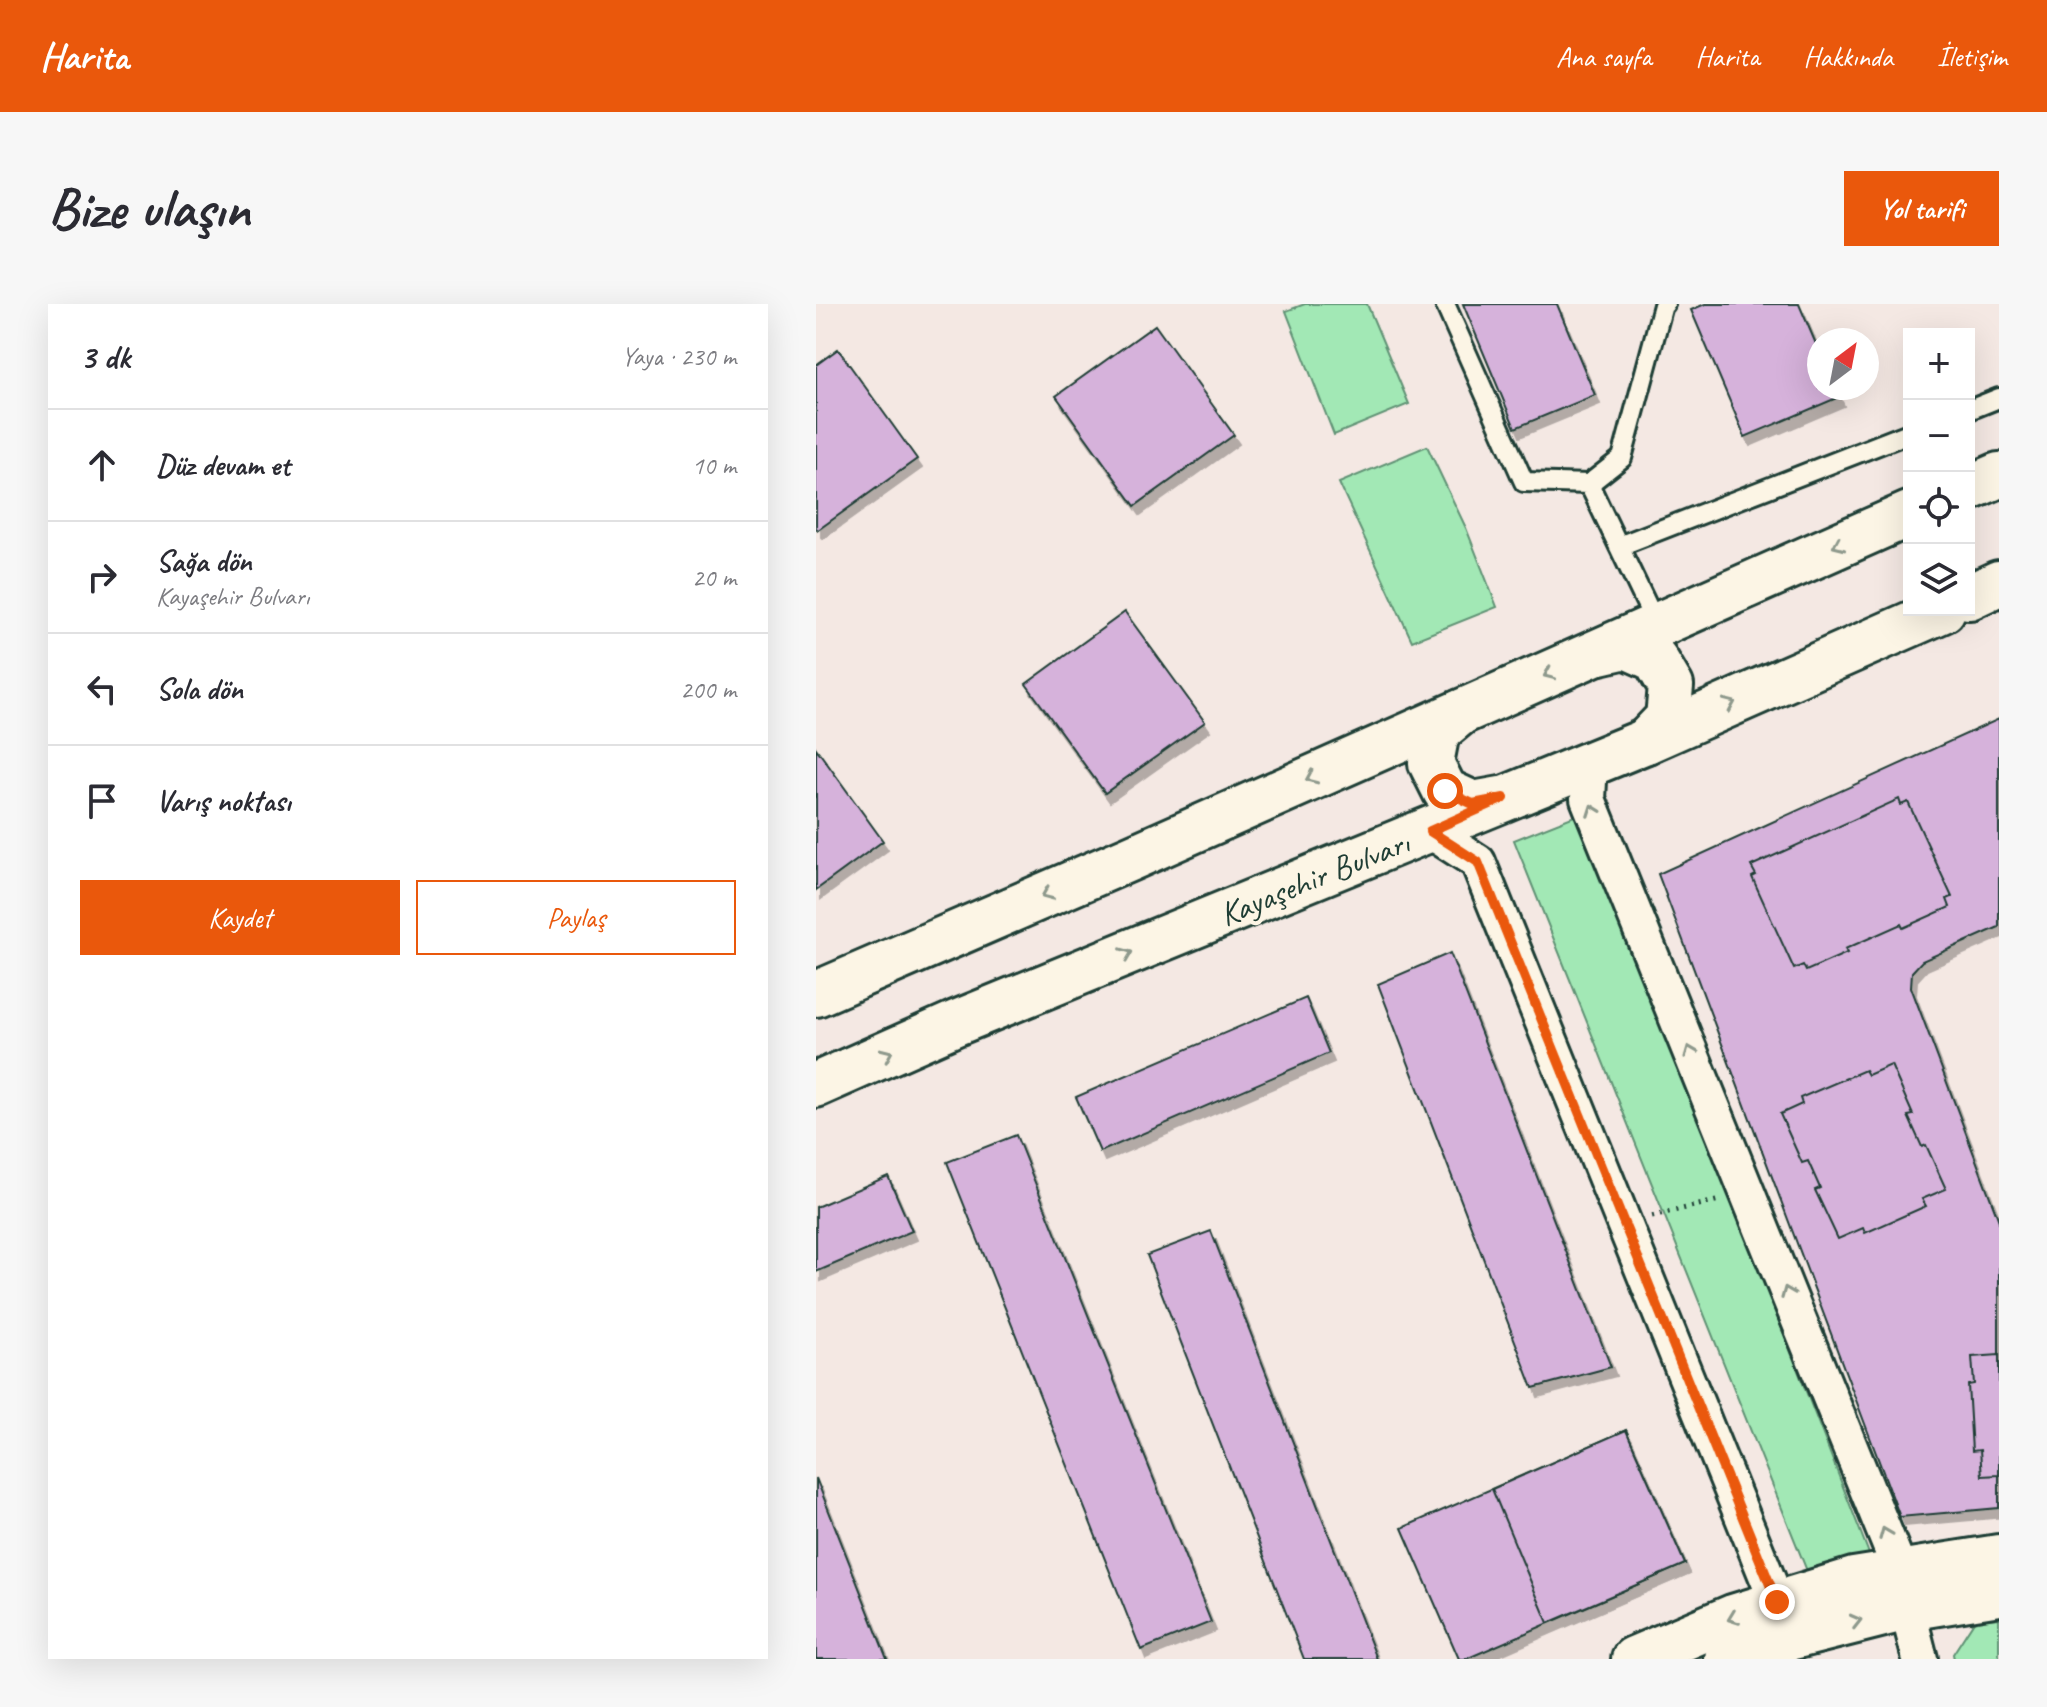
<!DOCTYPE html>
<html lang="tr">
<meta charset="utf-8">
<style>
body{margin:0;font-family:Caveat,sans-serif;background:#f7f7f7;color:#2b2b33}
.controls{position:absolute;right:24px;top:24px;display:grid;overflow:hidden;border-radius:0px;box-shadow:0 8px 32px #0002}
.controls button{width:72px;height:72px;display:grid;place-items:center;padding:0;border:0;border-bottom:2px solid #e1e1e2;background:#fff;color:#2b2b33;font:40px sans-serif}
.compass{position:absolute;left:991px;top:24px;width:72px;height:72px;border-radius:50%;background:#fff;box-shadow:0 8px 32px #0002;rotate:32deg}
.stop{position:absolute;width:24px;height:24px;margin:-18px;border:6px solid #ea580c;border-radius:50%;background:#fff}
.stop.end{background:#ea580c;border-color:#fff;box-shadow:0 2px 8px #0008}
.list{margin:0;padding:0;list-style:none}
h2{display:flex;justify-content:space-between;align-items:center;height:104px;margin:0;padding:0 32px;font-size:34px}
h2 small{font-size:26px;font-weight:400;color:#7c7c81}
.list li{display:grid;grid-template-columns:52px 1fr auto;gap:24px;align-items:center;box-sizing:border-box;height:112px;padding:0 32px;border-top:2px solid #e1e1e2}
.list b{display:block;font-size:30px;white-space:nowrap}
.list p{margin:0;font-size:26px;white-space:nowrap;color:#7c7c81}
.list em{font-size:26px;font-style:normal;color:#7c7c81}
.actions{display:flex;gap:16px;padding:24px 32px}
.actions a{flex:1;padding:18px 0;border:2px solid #ea580c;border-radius:0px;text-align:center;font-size:28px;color:#ea580c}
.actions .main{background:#ea580c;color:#fff}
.icon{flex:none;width:44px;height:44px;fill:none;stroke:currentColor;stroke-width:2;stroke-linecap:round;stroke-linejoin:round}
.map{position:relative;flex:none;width:1183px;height:1355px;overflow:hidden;border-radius:0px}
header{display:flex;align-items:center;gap:48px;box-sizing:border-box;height:112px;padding:0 40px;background:#ea580c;color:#fff}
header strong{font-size:38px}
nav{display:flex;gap:44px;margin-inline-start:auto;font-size:28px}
.intro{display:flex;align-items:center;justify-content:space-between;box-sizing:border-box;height:192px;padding:0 48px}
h1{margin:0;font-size:56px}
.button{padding:20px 36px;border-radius:0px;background:#ea580c;color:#fff;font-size:28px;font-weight:700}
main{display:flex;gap:48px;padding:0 48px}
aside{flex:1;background:#fff;border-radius:0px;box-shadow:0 8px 32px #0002}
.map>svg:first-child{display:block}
.green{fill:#a2e8b5;stroke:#609274;stroke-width:2}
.building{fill:#d6b2db;stroke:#1f3d34;stroke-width:2;filter:url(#shadow)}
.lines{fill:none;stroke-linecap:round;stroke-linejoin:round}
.service-casing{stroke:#1f3d34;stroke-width:24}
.minor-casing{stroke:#1f3d34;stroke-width:40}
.tertiary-casing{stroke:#1f3d34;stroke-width:50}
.primary-casing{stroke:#1f3d34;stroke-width:50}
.path{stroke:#1f3d34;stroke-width:5;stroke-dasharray:2 6;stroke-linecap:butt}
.service{stroke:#fcf5e5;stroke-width:18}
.minor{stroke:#fcf5e5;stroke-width:34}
.tertiary{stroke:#fcf5e5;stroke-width:44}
.primary{stroke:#fcf5e5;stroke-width:44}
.oneway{stroke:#8e998c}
.route{stroke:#ea580c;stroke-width:10}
.labels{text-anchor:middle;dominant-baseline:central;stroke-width:8;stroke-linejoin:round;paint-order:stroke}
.street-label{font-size:34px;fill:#1f3d34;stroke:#fcf5e5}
</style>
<header>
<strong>Harita</strong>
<nav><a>Ana sayfa</a><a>Harita</a><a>Hakkında</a><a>İletişim</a></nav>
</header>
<div class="intro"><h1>Bize ulaşın</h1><a class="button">Yol tarifi</a></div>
<main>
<aside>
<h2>3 dk<small>Yaya · 230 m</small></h2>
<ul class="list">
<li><svg class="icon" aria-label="ahead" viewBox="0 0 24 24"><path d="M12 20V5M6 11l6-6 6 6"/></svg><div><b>Düz devam et</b></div><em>10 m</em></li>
<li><svg class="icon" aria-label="right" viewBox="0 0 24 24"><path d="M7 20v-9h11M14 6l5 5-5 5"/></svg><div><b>Sağa dön</b><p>Kayaşehir Bulvarı</p></div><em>20 m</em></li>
<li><svg class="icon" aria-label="left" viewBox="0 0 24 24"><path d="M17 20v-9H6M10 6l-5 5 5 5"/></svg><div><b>Sola dön</b></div><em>200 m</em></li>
<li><svg class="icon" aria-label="arrive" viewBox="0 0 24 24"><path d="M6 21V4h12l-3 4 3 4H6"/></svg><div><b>Varış noktası</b></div></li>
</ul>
<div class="actions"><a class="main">Kaydet</a><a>Paylaş</a></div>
</aside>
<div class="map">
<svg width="1183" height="1355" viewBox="0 0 1183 1355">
<defs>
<filter id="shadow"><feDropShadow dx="5" dy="9" stdDeviation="0" flood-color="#0004"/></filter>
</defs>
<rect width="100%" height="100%" fill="#f4e8e3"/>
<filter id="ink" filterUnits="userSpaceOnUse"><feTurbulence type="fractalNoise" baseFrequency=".0125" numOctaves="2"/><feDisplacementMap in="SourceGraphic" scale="16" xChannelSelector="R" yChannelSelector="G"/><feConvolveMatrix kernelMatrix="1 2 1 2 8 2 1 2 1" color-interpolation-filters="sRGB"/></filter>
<g filter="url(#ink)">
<g class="green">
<polygon points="489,0 551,0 593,100 518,131 470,7"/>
<polygon points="611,142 650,224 681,303 596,337 523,179"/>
<polygon points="766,509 1055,1255 993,1272 698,536"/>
<polygon points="1183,1314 1183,1355 1138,1355 1137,1350 1159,1316"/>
</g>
<g class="building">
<polygon points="647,0 741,0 779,91 699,124"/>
<polygon points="889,0 983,0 1003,47 1003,84 1019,84 1023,93 929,133 875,6"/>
<polygon points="339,21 418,131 319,202 240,92"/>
<polygon points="22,45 101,155 2,226 0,224 0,61"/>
<polygon points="309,308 389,418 289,489 210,380"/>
<polygon points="1183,415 1183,623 1106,657 1096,668 1095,683 1183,917 1183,1204 1084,1213 842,570"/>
<polygon points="0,444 67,537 0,586"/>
<polygon points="1083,495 1085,501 1092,498 1136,593 1131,595 1134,603 1087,624 1085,620 1029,645 1031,649 990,667 987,661 978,665 936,573 940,571 935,562"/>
<polygon points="634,649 795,1063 717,1084 562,680"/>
<polygon points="490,694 513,749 284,848 260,793"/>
<polygon points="1075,761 1097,811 1092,812 1106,843 1110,841 1130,885 1106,895 1110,902 1049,929 1047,924 1022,935 999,886 1004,884 992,857 986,859 964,810 986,800 984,794 1049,766 1052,771"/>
<polygon points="200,831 395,1318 325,1346 131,858"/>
<polygon points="72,872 96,927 0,968 0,903"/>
<polygon points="395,927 561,1355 488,1355 331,951"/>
<polygon points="1183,1051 1183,1171 1166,1172 1164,1146 1156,1147 1152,1081 1158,1080 1156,1053"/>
<polygon points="810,1126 869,1260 650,1355 643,1355 586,1224"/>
<polygon points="810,1126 869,1260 732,1319 676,1185"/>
<polygon points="0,1174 71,1355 0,1355"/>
</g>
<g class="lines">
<defs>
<g id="service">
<polyline points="629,0 708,178 773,180 840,320"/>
<polyline points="1153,106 1183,94"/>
<polyline points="773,180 806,154 847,1 849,0"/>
<polyline points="803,242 1093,129"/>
</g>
<g id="minor">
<polyline points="774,459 772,495 1085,1269 1091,1304 1104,1355"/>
<polyline points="614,527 662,558 961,1298 969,1321"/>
</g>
<g id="tertiary">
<polyline points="818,1355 917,1313 1038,1276 1183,1253"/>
<polyline points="911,1355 973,1334 1091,1304 1183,1289"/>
</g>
<g id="primary">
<polyline points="1153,184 1183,171"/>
<polyline points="1153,293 1183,279"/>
<polyline points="784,348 810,342 839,355 855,382 852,414 830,437"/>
<polyline points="645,408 621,428 615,459 629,487 657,500 685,495"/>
<polyline points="0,690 315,554 1093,210"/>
<polyline points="0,781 140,719 830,437 1127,306"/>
</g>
</defs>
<use href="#service" class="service-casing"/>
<use href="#minor" class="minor-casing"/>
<use href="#tertiary" class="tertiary-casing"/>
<use href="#primary" class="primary-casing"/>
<polyline class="path" points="836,912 904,896"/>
<use href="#service" class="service"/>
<use href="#minor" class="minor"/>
<use href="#tertiary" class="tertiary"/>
<use href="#primary" class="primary"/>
</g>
<defs><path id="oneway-chevron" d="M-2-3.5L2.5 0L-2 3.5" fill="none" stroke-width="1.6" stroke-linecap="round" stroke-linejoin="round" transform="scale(2)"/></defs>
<g class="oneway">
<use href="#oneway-chevron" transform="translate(1022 241) rotate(156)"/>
<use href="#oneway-chevron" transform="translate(733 370) rotate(156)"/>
<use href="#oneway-chevron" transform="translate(914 400) rotate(-24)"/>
<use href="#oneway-chevron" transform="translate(495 474) rotate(156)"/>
<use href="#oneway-chevron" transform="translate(777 506) rotate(-110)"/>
<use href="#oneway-chevron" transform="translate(231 590) rotate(157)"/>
<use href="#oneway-chevron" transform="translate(311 650) rotate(-22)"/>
<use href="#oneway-chevron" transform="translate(874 747) rotate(-112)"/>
<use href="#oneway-chevron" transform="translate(71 750) rotate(-24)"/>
<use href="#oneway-chevron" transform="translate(971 988) rotate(-112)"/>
<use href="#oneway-chevron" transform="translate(1069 1229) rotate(-112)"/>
<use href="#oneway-chevron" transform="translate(917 1314) rotate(159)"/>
<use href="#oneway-chevron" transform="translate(1040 1317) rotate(-14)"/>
</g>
</g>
<g class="lines" filter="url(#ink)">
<polyline class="route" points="629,487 657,500 688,494 614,527 662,558 961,1298"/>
</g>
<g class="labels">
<g class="street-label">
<text transform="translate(498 574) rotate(-22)">Kayaşehir Bulvarı</text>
</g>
</g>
</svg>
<div class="controls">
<button>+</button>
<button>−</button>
<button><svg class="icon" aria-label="locate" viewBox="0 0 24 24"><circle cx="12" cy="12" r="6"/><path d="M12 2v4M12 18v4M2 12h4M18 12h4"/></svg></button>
<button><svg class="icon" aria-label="layers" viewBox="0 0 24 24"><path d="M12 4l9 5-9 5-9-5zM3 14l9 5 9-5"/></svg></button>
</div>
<svg class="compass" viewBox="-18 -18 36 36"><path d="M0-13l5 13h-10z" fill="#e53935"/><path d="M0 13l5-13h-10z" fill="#7c7c81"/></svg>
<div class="stop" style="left:629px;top:487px"></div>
<div class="stop end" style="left:961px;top:1298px"></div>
</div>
</main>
